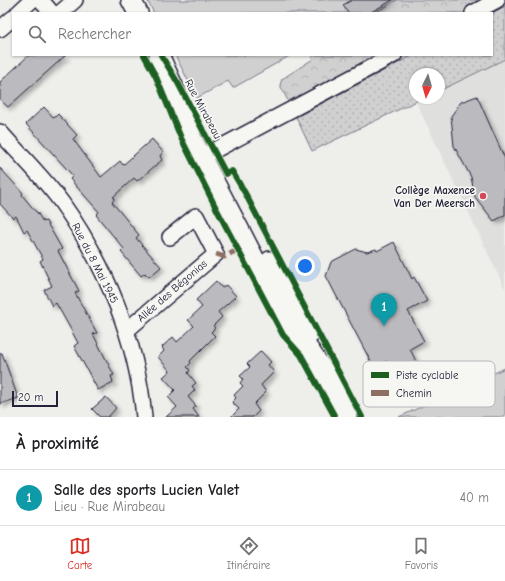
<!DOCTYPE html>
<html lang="fr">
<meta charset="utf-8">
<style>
body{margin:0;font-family:"Comic Neue",sans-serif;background:#f2f2f2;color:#202124}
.compass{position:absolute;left:409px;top:68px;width:36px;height:36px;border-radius:50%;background:#fff;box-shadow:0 1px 3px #0004;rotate:185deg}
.scale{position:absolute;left:12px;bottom:10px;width:46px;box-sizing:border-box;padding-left:4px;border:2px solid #22223b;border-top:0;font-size:11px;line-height:14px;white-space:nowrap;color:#22223b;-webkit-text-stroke:3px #f6f6f2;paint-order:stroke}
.you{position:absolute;left:305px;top:266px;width:14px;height:14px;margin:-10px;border:3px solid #fff;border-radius:50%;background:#1a73e8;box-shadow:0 0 0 6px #1a73e833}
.badge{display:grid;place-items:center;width:26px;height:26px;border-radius:50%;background:#d93025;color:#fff;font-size:13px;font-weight:700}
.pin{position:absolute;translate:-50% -33px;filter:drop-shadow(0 1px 2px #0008)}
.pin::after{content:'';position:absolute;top:21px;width:14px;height:12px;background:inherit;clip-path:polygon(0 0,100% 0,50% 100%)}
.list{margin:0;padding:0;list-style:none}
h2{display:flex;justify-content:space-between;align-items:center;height:52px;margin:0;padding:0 16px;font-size:17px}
h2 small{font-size:13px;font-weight:400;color:#757577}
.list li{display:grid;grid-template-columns:26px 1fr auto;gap:12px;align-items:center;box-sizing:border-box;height:56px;padding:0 16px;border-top:1px solid #e0e0e0}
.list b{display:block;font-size:15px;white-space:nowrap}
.list p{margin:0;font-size:13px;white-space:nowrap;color:#757577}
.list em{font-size:13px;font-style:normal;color:#757577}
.icon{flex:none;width:22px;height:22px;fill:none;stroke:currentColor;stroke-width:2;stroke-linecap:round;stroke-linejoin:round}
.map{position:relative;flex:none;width:505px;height:417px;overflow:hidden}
.search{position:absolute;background:#fff;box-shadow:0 1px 3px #0004;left:12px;right:12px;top:12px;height:44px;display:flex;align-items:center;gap:10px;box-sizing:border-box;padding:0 14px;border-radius:0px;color:#757577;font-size:15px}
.sheet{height:108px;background:#fff}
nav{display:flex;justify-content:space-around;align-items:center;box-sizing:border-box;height:56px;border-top:1px solid #e0e0e0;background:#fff;font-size:11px;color:#757577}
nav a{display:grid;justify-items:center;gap:2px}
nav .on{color:#d93025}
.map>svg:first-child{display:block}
.built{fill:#dfdfde}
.grass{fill:url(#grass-dots);stroke:#797986}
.forest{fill:url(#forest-crowns);stroke:#797986}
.park{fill:#d0d0d1;stroke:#797986}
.building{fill:#bbbbbf;stroke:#22223b;filter:url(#shadow)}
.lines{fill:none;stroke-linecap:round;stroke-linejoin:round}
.minor-casing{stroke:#22223b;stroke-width:18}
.major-casing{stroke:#22223b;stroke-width:22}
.minor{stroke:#f6f6f2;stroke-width:15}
.major{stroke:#f6f6f2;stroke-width:19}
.quiet{stroke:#8d6e63;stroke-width:5;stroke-dasharray:10 5;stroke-linecap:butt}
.cycleway-casing{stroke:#f6f6f2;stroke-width:8}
.cycleway{stroke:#1b5e20;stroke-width:6}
.poi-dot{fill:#d1495b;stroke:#f6f6f2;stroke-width:1.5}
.labels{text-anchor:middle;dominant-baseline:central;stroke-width:3.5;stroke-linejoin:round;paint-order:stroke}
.street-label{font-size:11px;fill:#22223b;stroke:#f6f6f2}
.poi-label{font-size:11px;font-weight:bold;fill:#22223b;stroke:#f6f6f2;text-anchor:end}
.key{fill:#f6f6f2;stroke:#b6b6bb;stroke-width:1}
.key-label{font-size:11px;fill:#22223b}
</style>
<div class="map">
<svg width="505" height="417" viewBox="0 0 505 417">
<defs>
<pattern id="grass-dots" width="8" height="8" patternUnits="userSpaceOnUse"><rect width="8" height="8" fill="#d0d0d1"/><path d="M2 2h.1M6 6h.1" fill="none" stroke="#b2b2b4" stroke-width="1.8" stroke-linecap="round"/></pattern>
<pattern id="forest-crowns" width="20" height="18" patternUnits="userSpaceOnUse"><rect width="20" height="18" fill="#d0d0d1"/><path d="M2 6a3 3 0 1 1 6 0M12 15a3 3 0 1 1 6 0" fill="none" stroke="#b2b2b4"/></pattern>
<filter id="shadow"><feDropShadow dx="3.5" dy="3.5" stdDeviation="2" flood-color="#0004"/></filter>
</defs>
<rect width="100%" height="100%" fill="#eeeeeb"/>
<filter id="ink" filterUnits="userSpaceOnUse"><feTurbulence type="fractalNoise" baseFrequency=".025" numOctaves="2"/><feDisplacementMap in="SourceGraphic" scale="8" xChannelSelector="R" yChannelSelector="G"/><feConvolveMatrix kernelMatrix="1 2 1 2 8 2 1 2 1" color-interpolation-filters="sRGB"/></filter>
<g filter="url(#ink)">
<polygon class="built" points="505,59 505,289 416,102 423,98 439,98 439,91"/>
<polygon class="grass" points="505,6 505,59 439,91 439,74 415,74 415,98 423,98 312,151 296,117 413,55 492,55 492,13"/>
<g class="forest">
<polygon points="385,0 505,0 505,6 492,13 373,13 388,6"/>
<polygon points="311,55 413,55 296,117 280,85 282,79 313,59"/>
</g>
<g class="park">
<polygon points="147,0 397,0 373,13 154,13"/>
<polygon points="175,55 291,55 233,88 228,81 197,98"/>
<polygon points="505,368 505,417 399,417"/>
</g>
<g class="building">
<polygon points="352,0 393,0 369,13 348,13 343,5"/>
<polygon points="29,55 66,55 8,107 0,100 0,82"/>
<polygon points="477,96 505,159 505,215 494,221 475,197 471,177 454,146 451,116 461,102"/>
<polygon points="44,107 54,118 58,114 77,135 73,139 101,177 120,161 123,165 152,139 163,152 160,156 162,160 137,181 134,178 113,197 115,198 112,202 139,235 136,238 161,267 149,277 145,273 141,276 121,252 124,249 96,215 99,212 70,179 73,176 26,124"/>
<polygon points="0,168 23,193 22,195 36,212 37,212 43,222 46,221 62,249 58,251 79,291 75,293 97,333 93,334 114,375 111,376 113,382 98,390 74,346 78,343 70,328 56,303 52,306 44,290 52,286 40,261 43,259 27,230 24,232 16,216 13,218 0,204"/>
<polygon points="394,242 412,279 414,277 427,301 408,311 424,341 410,349 420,369 398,381 387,361 376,366 376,365 373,366 326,276 331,262 356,249 367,252 376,249 377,251"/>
<polygon points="216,281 222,288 226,285 236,296 218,312 222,317 213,326 215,328 211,332 215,336 190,361 191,363 187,367 190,370 188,373 196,383 192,386 195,390 188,397 196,406 193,409 199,417 166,417 177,407 168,397 175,390 163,377 170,371 158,357 164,351 162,347 173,337 177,342 194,326 188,320 202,307 196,300"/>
<polygon points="261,351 271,362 268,365 274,372 261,385 266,392 254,404 259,411 253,417 231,417 239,409 232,402 236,398 234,395 243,386 240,383 243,379 240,376 250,367 247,364"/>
<polygon points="0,353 2,353 18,398 0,404"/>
<polygon points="106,397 116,408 108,417 100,417 92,409"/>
</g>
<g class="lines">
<defs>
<g id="minor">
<polyline points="41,0 52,13"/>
<polyline points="18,13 32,0"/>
<polyline points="60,13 75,0"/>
<polyline points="473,13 497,0"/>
<polyline points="0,29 13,18"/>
<path d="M0,132C20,155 44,178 62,203C106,265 137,341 144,417"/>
<polyline points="202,157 394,55"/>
<polyline points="127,330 216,254 196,216 170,237"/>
</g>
<g id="major">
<polyline points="131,0 138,13"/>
<polyline points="159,55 174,88 192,139 286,319 310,351 325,373 347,417"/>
<polyline points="270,261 309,335"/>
</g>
</defs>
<use href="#minor" class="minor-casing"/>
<use href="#major" class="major-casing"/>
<use href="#minor" class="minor"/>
<use href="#major" class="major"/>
<polyline class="quiet" points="216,254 225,257 233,252 240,252"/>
<defs>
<g id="cycleway">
<polyline points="144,55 156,77 181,138 215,206 283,335 301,355 335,417"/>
<polyline points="161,55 178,83 226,174 232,171 245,193 362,417"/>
</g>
</defs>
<use href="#cycleway" class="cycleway-casing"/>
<use href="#cycleway" class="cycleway"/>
</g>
</g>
<circle class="poi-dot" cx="483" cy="196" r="4"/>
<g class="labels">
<g class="street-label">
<text transform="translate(203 109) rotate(62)">Rue Mirabeau</text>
<text transform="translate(95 263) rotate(63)">Rue du 8 Mai 1945</text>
<text transform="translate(172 291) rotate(-41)">Allée des Bégonias</text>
</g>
<g class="poi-label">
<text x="475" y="190">Collège Maxence<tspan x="475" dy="13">Van Der Meersch</tspan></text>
</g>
</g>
<rect x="363" y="361" width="132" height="46" rx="6" class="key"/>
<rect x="371" y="372" width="18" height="6" fill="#1b5e20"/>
<rect x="371" y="390" width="18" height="6" fill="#8d6e63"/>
<g class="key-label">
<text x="396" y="379">Piste cyclable</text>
<text x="396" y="397">Chemin</text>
</g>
</svg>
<svg class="compass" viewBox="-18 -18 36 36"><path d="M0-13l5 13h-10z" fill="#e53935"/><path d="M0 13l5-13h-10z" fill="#757577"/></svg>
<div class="scale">20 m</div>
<div class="you"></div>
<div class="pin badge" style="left:384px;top:326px;background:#0f9aa8">1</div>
<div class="search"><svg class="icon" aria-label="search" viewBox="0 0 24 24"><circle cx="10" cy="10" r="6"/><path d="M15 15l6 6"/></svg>Rechercher</div>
</div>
<section class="sheet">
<h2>À proximité<small></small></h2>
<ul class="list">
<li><span class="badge" style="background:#0f9aa8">1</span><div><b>Salle des sports Lucien Valet</b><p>Lieu · Rue Mirabeau</p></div><em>40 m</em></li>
</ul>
</section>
<nav>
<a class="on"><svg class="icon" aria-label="map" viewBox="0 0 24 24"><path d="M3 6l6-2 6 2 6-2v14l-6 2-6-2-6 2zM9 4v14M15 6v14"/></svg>Carte</a>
<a><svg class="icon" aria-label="directions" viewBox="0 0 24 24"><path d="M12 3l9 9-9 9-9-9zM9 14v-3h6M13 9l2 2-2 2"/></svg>Itinéraire</a>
<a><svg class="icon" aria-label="saved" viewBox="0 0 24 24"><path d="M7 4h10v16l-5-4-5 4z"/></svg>Favoris</a>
</nav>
